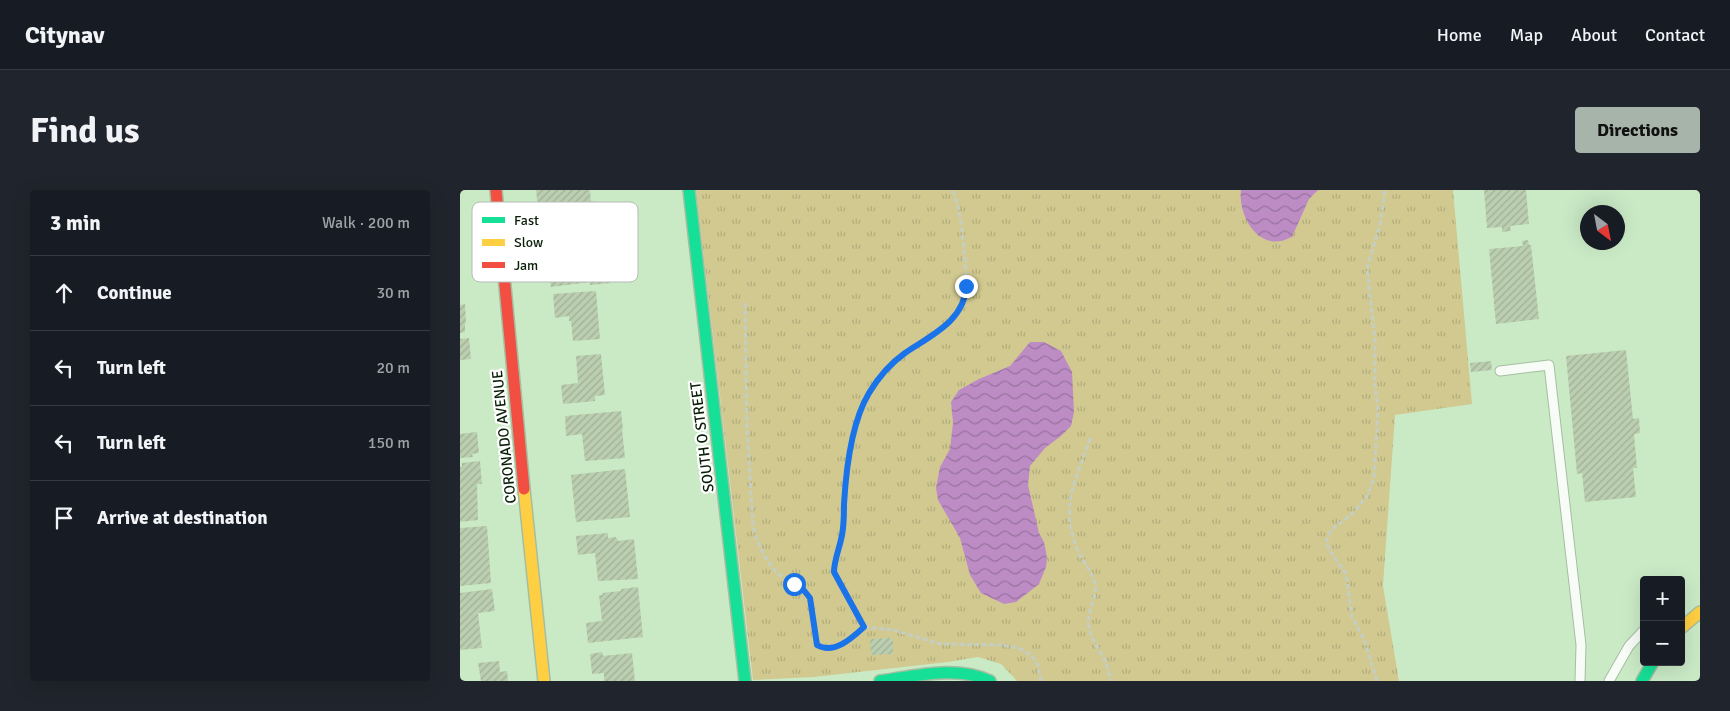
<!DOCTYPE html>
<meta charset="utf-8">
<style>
body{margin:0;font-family:Signika,sans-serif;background:#20242c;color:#f1f3f6}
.controls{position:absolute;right:15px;bottom:15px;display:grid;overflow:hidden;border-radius:5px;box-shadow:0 5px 20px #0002}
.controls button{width:45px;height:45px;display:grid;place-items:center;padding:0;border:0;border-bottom:1px solid #363941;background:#171b24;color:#f1f3f6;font:25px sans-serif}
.compass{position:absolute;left:1120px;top:15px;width:45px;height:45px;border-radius:50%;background:#171b24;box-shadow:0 5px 20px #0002;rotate:148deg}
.stop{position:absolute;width:15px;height:15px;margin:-11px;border:4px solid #1a73e8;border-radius:50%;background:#fff}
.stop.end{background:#1a73e8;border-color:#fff;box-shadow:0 1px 5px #0008}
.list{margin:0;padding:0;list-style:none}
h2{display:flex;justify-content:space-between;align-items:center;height:65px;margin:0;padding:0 20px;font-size:21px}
h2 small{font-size:16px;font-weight:400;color:#9ea1a6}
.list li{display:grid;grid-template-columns:32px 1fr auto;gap:15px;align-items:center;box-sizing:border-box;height:75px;padding:0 20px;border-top:1px solid #363941}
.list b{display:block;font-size:19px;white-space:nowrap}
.list em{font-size:16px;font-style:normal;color:#9ea1a6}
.icon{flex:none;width:28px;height:28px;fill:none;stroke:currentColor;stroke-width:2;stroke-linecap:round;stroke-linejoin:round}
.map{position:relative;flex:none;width:1240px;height:491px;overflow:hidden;border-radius:5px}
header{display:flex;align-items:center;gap:30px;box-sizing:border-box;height:70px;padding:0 25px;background:#171b24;border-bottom:1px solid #363941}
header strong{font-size:24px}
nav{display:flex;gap:28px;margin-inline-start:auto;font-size:18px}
.intro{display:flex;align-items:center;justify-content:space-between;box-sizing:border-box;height:120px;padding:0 30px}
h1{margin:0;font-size:35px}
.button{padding:12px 22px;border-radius:5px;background:#a7b4a9;color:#111;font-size:18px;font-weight:700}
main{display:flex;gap:30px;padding:0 30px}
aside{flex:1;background:#171b24;border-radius:5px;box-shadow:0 5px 20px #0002}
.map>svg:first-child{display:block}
.grass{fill:url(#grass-tufts)}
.water{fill:url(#water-waves)}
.building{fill:url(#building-hatch)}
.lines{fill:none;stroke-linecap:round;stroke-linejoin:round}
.lane-casing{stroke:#a5bea1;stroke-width:11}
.fast-casing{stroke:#a5bea1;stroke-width:14}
.slow-casing{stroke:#a5bea1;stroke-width:14}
.jam-casing{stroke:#a5bea1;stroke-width:14}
.path{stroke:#c5cec3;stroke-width:3;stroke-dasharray:5 2.5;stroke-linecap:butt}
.lane{stroke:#f7fcf6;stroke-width:9}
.fast{stroke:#16e098;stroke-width:11}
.slow{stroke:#ffcf43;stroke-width:11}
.jam{stroke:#f24e42;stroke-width:11}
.route{stroke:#1a73e8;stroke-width:6}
.labels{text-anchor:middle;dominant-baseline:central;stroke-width:4.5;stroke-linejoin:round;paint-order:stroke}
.street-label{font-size:15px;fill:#091f07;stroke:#fff}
.key{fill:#fff;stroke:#b5bcb5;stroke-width:1}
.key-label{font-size:14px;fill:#091f07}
</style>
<header>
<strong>Citynav</strong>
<nav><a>Home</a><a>Map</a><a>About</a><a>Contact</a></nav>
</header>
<div class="intro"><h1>Find us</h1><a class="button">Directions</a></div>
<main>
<aside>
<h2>3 min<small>Walk · 200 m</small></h2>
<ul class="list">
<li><svg class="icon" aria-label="ahead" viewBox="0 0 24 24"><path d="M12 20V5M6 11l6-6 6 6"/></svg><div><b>Continue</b></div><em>30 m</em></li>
<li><svg class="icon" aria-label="left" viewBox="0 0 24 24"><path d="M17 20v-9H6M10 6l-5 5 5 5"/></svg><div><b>Turn left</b></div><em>20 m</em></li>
<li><svg class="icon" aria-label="left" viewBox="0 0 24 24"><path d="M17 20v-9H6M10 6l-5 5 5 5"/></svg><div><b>Turn left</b></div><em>150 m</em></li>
<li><svg class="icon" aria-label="arrive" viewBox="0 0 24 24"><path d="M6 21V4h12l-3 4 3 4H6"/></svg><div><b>Arrive at destination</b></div></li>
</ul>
</aside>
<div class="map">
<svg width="1240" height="491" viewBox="0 0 1240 491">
<defs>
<pattern id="grass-tufts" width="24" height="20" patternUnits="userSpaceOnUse" patternTransform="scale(1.25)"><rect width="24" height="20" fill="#d1c990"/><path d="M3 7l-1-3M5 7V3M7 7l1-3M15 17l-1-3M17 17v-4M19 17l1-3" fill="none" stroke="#b2ac7b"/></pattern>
<pattern id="water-waves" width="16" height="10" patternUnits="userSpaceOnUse" patternTransform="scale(1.25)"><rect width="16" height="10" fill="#bd8cc5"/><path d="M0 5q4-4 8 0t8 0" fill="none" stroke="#98729e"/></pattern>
<pattern id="building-hatch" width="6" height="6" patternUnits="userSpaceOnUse" patternTransform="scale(1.25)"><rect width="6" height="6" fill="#bbceaf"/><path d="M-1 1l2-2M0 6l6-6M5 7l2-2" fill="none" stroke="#9fb095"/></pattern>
</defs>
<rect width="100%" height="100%" fill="#caeac6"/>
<polygon class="grass" points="236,0 993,0 1012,214 935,225 923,396 939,491 557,491 541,474 518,467 488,472 354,487 293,490"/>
<g class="water">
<path d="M781,0H858L849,9L832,47C828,48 824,51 821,51C794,56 778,22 781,0Z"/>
<polygon points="570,152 584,152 601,161 612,182 614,222 611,236 601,246 585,258 570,276 568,295 579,343 584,352 586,362 587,369 586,377 579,394 556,412 544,414 521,403 510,385 500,348 478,310 476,298 480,277 490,259 493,233 491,212 499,200 519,189 550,176"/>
</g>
<g class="building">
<polygon points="76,0 130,0 131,12 135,11 138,15 139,21 136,24 137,34 84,38 82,19 78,19"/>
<polygon points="1024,0 1066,0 1069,34 1050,36 1051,41 1042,42 1042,37 1027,38"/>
<polygon points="144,43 146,56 151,55 154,75 148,76 150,93 130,95 130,92 91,97 88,76 105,74 102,48"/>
<polygon points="1068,50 1069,55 1071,55 1079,129 1036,134 1029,59 1063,56 1062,51"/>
<polygon points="136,101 140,149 113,151 111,131 109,131 109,126 95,128 93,104"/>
<polygon points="5,114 6,133 5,133 5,142 0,143 0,115"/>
<polygon points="9,148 11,169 0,170 0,149"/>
<polygon points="1166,160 1173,229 1179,228 1180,243 1174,244 1177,278 1173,278 1176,307 1125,312 1122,283 1117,284 1106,166"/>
<polygon points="141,164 145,205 135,206 135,211 103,214 101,195 118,193 116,166"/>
<polygon points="1031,171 1032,180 1011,182 1010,173"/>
<polygon points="161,221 163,239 162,239 165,268 125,271 122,244 106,246 105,226"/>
<polygon points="17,242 19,263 12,264 13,267 0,268 0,244"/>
<polygon points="20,271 22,294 17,294 18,330 0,332 0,277 2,277 2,273"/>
<polygon points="165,279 170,327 116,332 111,285"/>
<polygon points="27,336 31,393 0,396 0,338"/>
<polygon points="148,343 148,348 156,347 158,351 174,349 178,389 138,391 135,363 118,365 116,346"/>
<polygon points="178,397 183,447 128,453 126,433 142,431 139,405 143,405 142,403 161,401 161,399"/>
<polygon points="32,399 35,421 18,423 22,458 0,460 0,403"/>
<polygon points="433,448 433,464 411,465 410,449"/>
<polygon points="142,462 143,466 172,463 175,491 144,491 144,483 132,484 130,464"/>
<polygon points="39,471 40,482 47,481 48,491 21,491 18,473"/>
</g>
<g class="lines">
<defs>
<g id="lane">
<polyline points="1040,181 1089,175 1121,455 1120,491"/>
<polyline points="1149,491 1169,456 1184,440"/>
</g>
<g id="fast">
<polyline points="229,0 285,491"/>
<path d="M420,491C455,486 497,475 530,491"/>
<polyline points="1182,491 1193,472"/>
</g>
<g id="slow">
<polyline points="64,299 84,491"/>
<polyline points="1221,438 1240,422"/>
</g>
<polyline id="jam" points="36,0 64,299"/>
</defs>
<use href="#lane" class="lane-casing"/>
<use href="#fast" class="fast-casing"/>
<use href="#slow" class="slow-casing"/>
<use href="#jam" class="jam-casing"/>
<g class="path">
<path d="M285,113L287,237L293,336C298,356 307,376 324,388C332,394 344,397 349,406C355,419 352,440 357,455C374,465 392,448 404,437"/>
<path d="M630,248C617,291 599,312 617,359C622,371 632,381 635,393C638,409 625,422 629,438C633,457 650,470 650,491"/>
<path d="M404,437L374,382C374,370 380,358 382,345C384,335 384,325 384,315C386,280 392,234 409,204C417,189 430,174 444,164C465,149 501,135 506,105C508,95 505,82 505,71C503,47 501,23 493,0"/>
<polyline points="404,437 434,440 480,454 541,455 559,458 572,466 578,475 581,491"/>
<polyline points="917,491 904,449 892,427 886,384 870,361 867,355 867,349 871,340 893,323 907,306 914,288 918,221 915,195 915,150 907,78 920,35 925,0"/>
</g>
<use href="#lane" class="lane"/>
<use href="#fast" class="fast"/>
<use href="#slow" class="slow"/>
<use href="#jam" class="jam"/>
</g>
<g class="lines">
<path class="route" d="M334,394L342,398L350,408L357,455C374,465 392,448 404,437L374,382C374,370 380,357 382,345C384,335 384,325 384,314C386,280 391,233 409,203C418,188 431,173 445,163C470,146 505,131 506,96"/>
</g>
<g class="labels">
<g class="street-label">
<text transform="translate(44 247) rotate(-96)">CORONADO AVENUE</text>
<text transform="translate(242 247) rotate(-97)">SOUTH O STREET</text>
</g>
</g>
<rect x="12" y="12" width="166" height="80" rx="8" class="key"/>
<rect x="22" y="27" width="23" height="6" fill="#16e098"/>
<rect x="22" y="49" width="23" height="7" fill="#ffcf43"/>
<rect x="22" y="72" width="23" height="6" fill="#f24e42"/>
<g class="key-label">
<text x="54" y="35">Fast</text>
<text x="54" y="57">Slow</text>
<text x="54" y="80">Jam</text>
</g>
</svg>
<div class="controls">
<button>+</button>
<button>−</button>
</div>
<svg class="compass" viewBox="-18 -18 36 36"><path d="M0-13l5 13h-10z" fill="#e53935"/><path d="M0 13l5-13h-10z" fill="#9ea1a6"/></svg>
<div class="stop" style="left:334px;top:394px"></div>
<div class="stop end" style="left:506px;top:96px"></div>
</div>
</main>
